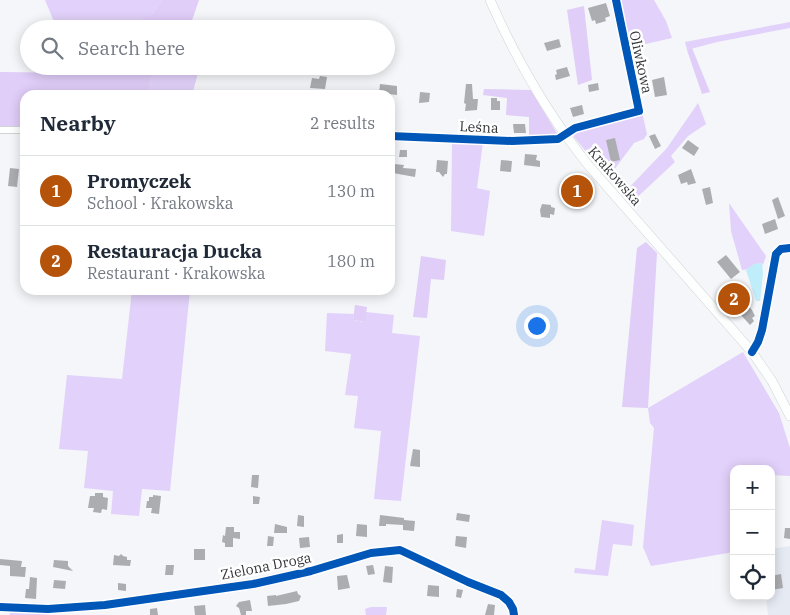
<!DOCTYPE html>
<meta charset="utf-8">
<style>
body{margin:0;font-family:"IBM Plex Serif",serif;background:#f6f6f7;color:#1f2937}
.controls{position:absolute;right:15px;bottom:15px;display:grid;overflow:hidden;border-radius:10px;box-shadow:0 2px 12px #0003}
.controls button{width:45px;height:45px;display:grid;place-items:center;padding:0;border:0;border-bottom:1px solid #e0e1e3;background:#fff;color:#1f2937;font:25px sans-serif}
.you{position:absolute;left:536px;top:325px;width:18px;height:18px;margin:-12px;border:4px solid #fff;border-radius:50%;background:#1a73e8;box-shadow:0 0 0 8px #1a73e833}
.badge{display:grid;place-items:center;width:32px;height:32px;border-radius:50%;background:#b45309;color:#fff;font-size:16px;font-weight:700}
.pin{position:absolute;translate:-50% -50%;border:2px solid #fff;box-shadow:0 1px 5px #0006}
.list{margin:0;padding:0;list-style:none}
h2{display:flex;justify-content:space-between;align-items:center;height:65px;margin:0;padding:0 20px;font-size:21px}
h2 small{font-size:16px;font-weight:400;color:#747a83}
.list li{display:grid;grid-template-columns:32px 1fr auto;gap:15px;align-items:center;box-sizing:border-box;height:70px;padding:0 20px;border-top:1px solid #e0e1e3}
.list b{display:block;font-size:19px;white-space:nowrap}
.list p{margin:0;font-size:16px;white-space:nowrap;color:#747a83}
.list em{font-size:16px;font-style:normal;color:#747a83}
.icon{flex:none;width:28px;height:28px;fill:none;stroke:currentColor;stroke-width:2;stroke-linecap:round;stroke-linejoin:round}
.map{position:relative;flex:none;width:790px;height:615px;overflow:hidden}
.search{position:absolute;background:#fff;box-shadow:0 2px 12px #0003;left:20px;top:20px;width:375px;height:55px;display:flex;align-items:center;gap:12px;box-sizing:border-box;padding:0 18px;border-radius:28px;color:#747a83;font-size:19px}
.panel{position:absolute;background:#fff;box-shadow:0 2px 12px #0003;left:20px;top:90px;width:375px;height:205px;border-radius:15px}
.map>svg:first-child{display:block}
.built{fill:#e5eaf3}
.green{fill:#e2d1fa}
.forest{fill:#e0cdf8}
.water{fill:#c0edfa}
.building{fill:#acadb0}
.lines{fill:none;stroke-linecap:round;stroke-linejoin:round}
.street-casing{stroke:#d1d3d5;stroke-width:8}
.secondary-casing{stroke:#d1d3d5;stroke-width:10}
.street{stroke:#fdfefe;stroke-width:6}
.secondary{stroke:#fdfefe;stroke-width:9}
.cycleway-casing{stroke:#fff;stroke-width:11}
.cycleway{stroke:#0057b8;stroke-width:8}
.labels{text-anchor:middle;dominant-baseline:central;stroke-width:5;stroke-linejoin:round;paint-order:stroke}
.street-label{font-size:14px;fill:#343538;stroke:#fff}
</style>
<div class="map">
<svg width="790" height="615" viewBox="0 0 790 615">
<rect width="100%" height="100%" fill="#f4f6f9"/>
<polygon class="built" points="790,546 790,615 768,615 766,596 771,596 771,549"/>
<g class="green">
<polygon points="45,0 162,0 152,15 144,17 137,29 57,29"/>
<polygon points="618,0 654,0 666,21 672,38 628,48"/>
<polygon points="790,22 790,28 717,42 687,50 685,42"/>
<path d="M176,66H195L198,73L192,95H149L151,79L155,74C164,74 173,76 176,66Z"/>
<polygon points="698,103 706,124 688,136 671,156 675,162 631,203 623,194 667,148"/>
<polygon points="642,112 647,134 644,139 634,143 608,178 574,137 574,131"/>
<polygon points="452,141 483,142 477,188 490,191 484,236 451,231"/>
<path d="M729,203L766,256L763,265L762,263C752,264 750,270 742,270L731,231Z"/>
<polygon points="132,290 190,290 170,491 142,489 139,516 111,514 113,491 84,488 88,451 59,449 67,375 122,379"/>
<polygon points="366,312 394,315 392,333 420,336 401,501 374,499 381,431 354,428 358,396 345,395 351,354 325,351 327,313 354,314 353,320 364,322"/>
<polygon points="743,352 779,413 790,448 790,476 771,475 771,469 734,469 734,552 651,566 643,547 654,428 650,423 648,408"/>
<polygon points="602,520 634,525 632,546 613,544 608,576 574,573 575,568 595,570"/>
<polygon points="371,607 387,607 386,615 366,615 365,609"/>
<polygon points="9,611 50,612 49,615 10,615"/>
</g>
<g class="forest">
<polygon points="162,0 199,0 189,29 137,29 144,16 152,15"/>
<polygon points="584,6 592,80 578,85 567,10"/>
<polygon points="692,48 710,92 702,94 687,50"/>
<path d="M84,66H176C173,76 163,75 155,74L151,79L149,95H25V128L0,129V72L78,73Z"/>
<polygon points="484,89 531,90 558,135 529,136 529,117 506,115 507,98 483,95"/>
<polygon points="646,242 657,253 648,408 622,407 637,248"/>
<polygon points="421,256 446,260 444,280 431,279 427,318 413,317"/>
<polygon points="355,305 367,307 365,322 353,320"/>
</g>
<polygon class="water" points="762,263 763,273 760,301 756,301 746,270 754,264"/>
<g class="building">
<polygon points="606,3 610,16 605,18 606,21 596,24 595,20 592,21 588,8"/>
<polygon points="231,22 241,23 241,29 230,29"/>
<polygon points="559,39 561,47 547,51 544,43"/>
<polygon points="227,66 236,66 235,73 226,72"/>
<polygon points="567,67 570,76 556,80 555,75 557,74 556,70"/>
<polygon points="320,76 327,77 325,89 310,88 312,78 319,79"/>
<polygon points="664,77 667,95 655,97 652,80"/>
<polygon points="598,83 599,90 589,92 588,85"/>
<polygon points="380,84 397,86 397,95 379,93"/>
<polygon points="466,84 472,84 473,99 478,99 477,110 465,111 466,104 464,103"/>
<polygon points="420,92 430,93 429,102 419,103"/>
<polygon points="491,98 497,98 497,101 500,101 500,110 491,110"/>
<polygon points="582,105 584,114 573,117 570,108"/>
<polygon points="513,124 525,124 526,133 514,133"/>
<polygon points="655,134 661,146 655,149 649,136"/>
<polygon points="615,138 620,160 611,162 606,140"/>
<polygon points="688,140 699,148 694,156 682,148"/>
<polygon points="400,150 407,150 407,157 399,157"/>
<polygon points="525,154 537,155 536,160 540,161 540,167 524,165"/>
<polygon points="437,160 448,161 447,174 445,174 443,177 439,172 436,172"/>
<polygon points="501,160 512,161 511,172 500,171"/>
<polygon points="394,164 404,165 403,168 416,169 415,177 393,173"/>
<polygon points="10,168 19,169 17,187 8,186"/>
<polygon points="691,169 696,183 688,185 687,182 681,184 678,175"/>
<polygon points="569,186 580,190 578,203 567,201"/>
<polygon points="710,187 713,203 706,205 702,189"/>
<polygon points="778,197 785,216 778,219 772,200"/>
<polygon points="542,204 551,205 551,207 555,208 554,215 550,214 550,218 541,217 540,210"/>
<polygon points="775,219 778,229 765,234 762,224"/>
<polygon points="726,255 740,272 731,279 717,262"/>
<polygon points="741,287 747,293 742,298 752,310 755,316 752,318 754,321 750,325 741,315 743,311 729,296"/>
<polygon points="413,449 420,450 420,467 410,466"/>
<polygon points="252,475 259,475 258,488 251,487"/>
<polygon points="95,493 103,493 103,497 108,498 107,510 102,509 101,513 93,512 94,508 88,508 90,496 95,496"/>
<polygon points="153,495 161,496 159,514 151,513 152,508 146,508 147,501 149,501 149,497 153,497"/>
<polygon points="253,496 260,497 259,504 253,504"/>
<polygon points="457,513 470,515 469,522 456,520"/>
<polygon points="298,515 304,516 304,527 297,526"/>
<polygon points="380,515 404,518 404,520 415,521 414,531 403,530 403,525 386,524 386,526 379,526"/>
<polygon points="275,524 287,527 287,533 274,533"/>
<polygon points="357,524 367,525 367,537 356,536"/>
<polygon points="226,527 234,527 234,532 240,532 240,539 233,538 233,547 225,547 225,543 222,542 223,535 225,536"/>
<polygon points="785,528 790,528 790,539 784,538"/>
<polygon points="343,534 343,543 337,543 337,535"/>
<polygon points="268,536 274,537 273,546 267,546"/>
<polygon points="456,536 467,537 466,548 455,546"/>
<polygon points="309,537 310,547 300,548 299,538"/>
<rect x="194" y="549" width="11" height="11"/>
<polygon points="121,554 123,556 127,557 127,560 131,560 130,566 113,565 114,555 119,556"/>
<polygon points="0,559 22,561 21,567 26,567 25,577 10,576 10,566 0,565"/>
<polygon points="54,560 68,561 68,566 73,571 53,567"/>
<polygon points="166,565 174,565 173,575 165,575"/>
<polygon points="373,565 375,574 368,575 366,566"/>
<polygon points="385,566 393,567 392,583 383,582"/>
<polygon points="781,574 783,588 771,590 771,576"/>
<polygon points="347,575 350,588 338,590 337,576"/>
<polygon points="30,577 37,578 36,599 25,598 26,589 29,589"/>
<polygon points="54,580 66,581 65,589 53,588"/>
<polygon points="118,583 126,584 126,591 118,590"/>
<polygon points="428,585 439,586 439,597 427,596"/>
<polygon points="457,589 463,590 461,598 456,597"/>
<polygon points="297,591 298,594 301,596 299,601 286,604 268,606 267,596 276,595 276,596"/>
<polygon points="250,600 252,611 246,611 246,615 241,615 239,608 236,606 239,602"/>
<polygon points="488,604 495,605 494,615 485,615"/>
<polygon points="205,605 206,615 195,615 194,606"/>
<polygon points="157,608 158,615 150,615 150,609"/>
</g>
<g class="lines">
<defs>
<g id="street">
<polyline points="0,130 25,130"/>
<polyline points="390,136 512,141 558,139 575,128 639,111 616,0"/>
<polyline points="0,607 48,609 105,605 253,584 311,571 371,553 400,550 468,582 501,595 509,602 513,609 514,615"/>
</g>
<g id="secondary">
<path d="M490,0C516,59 549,116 589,166L752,352L772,381L790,416"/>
<polyline points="752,352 758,342 762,330 776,254 781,249 790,248"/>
</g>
</defs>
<use href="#street" class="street-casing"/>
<use href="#secondary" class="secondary-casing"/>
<use href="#street" class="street"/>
<use href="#secondary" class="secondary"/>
<defs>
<g id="cycleway">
<polyline points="390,136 512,141 558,139 575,128 639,111 616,0"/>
<polyline points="752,352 758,342 762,330 776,254 781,249 790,248"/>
<polyline points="0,607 48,609 105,605 253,584 311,571 371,553 400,550 468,582 501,595 509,602 513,609 514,615"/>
</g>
</defs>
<use href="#cycleway" class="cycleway-casing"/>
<use href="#cycleway" class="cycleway"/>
</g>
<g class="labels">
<g class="street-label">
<text transform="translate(641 62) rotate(78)">Oliwkowa</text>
<text transform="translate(479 127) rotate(3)">Leśna</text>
<text transform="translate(615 176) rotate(49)">Krakowska</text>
<text transform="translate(266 566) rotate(-11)">Zielona Droga</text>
</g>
</g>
</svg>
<div class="controls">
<button>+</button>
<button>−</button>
<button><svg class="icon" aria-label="locate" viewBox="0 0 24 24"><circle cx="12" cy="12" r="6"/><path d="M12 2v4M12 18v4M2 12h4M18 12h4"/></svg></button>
</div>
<div class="you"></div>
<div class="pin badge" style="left:577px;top:191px">1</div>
<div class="pin badge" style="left:734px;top:299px">2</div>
<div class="search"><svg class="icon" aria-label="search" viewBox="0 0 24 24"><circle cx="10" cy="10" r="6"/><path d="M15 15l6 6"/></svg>Search here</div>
<section class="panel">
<h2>Nearby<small>2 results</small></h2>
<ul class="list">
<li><span class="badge">1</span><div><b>Promyczek</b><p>School · Krakowska</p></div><em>130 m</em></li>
<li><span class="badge">2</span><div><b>Restauracja Ducka</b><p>Restaurant · Krakowska</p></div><em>180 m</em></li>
</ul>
</section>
</div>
